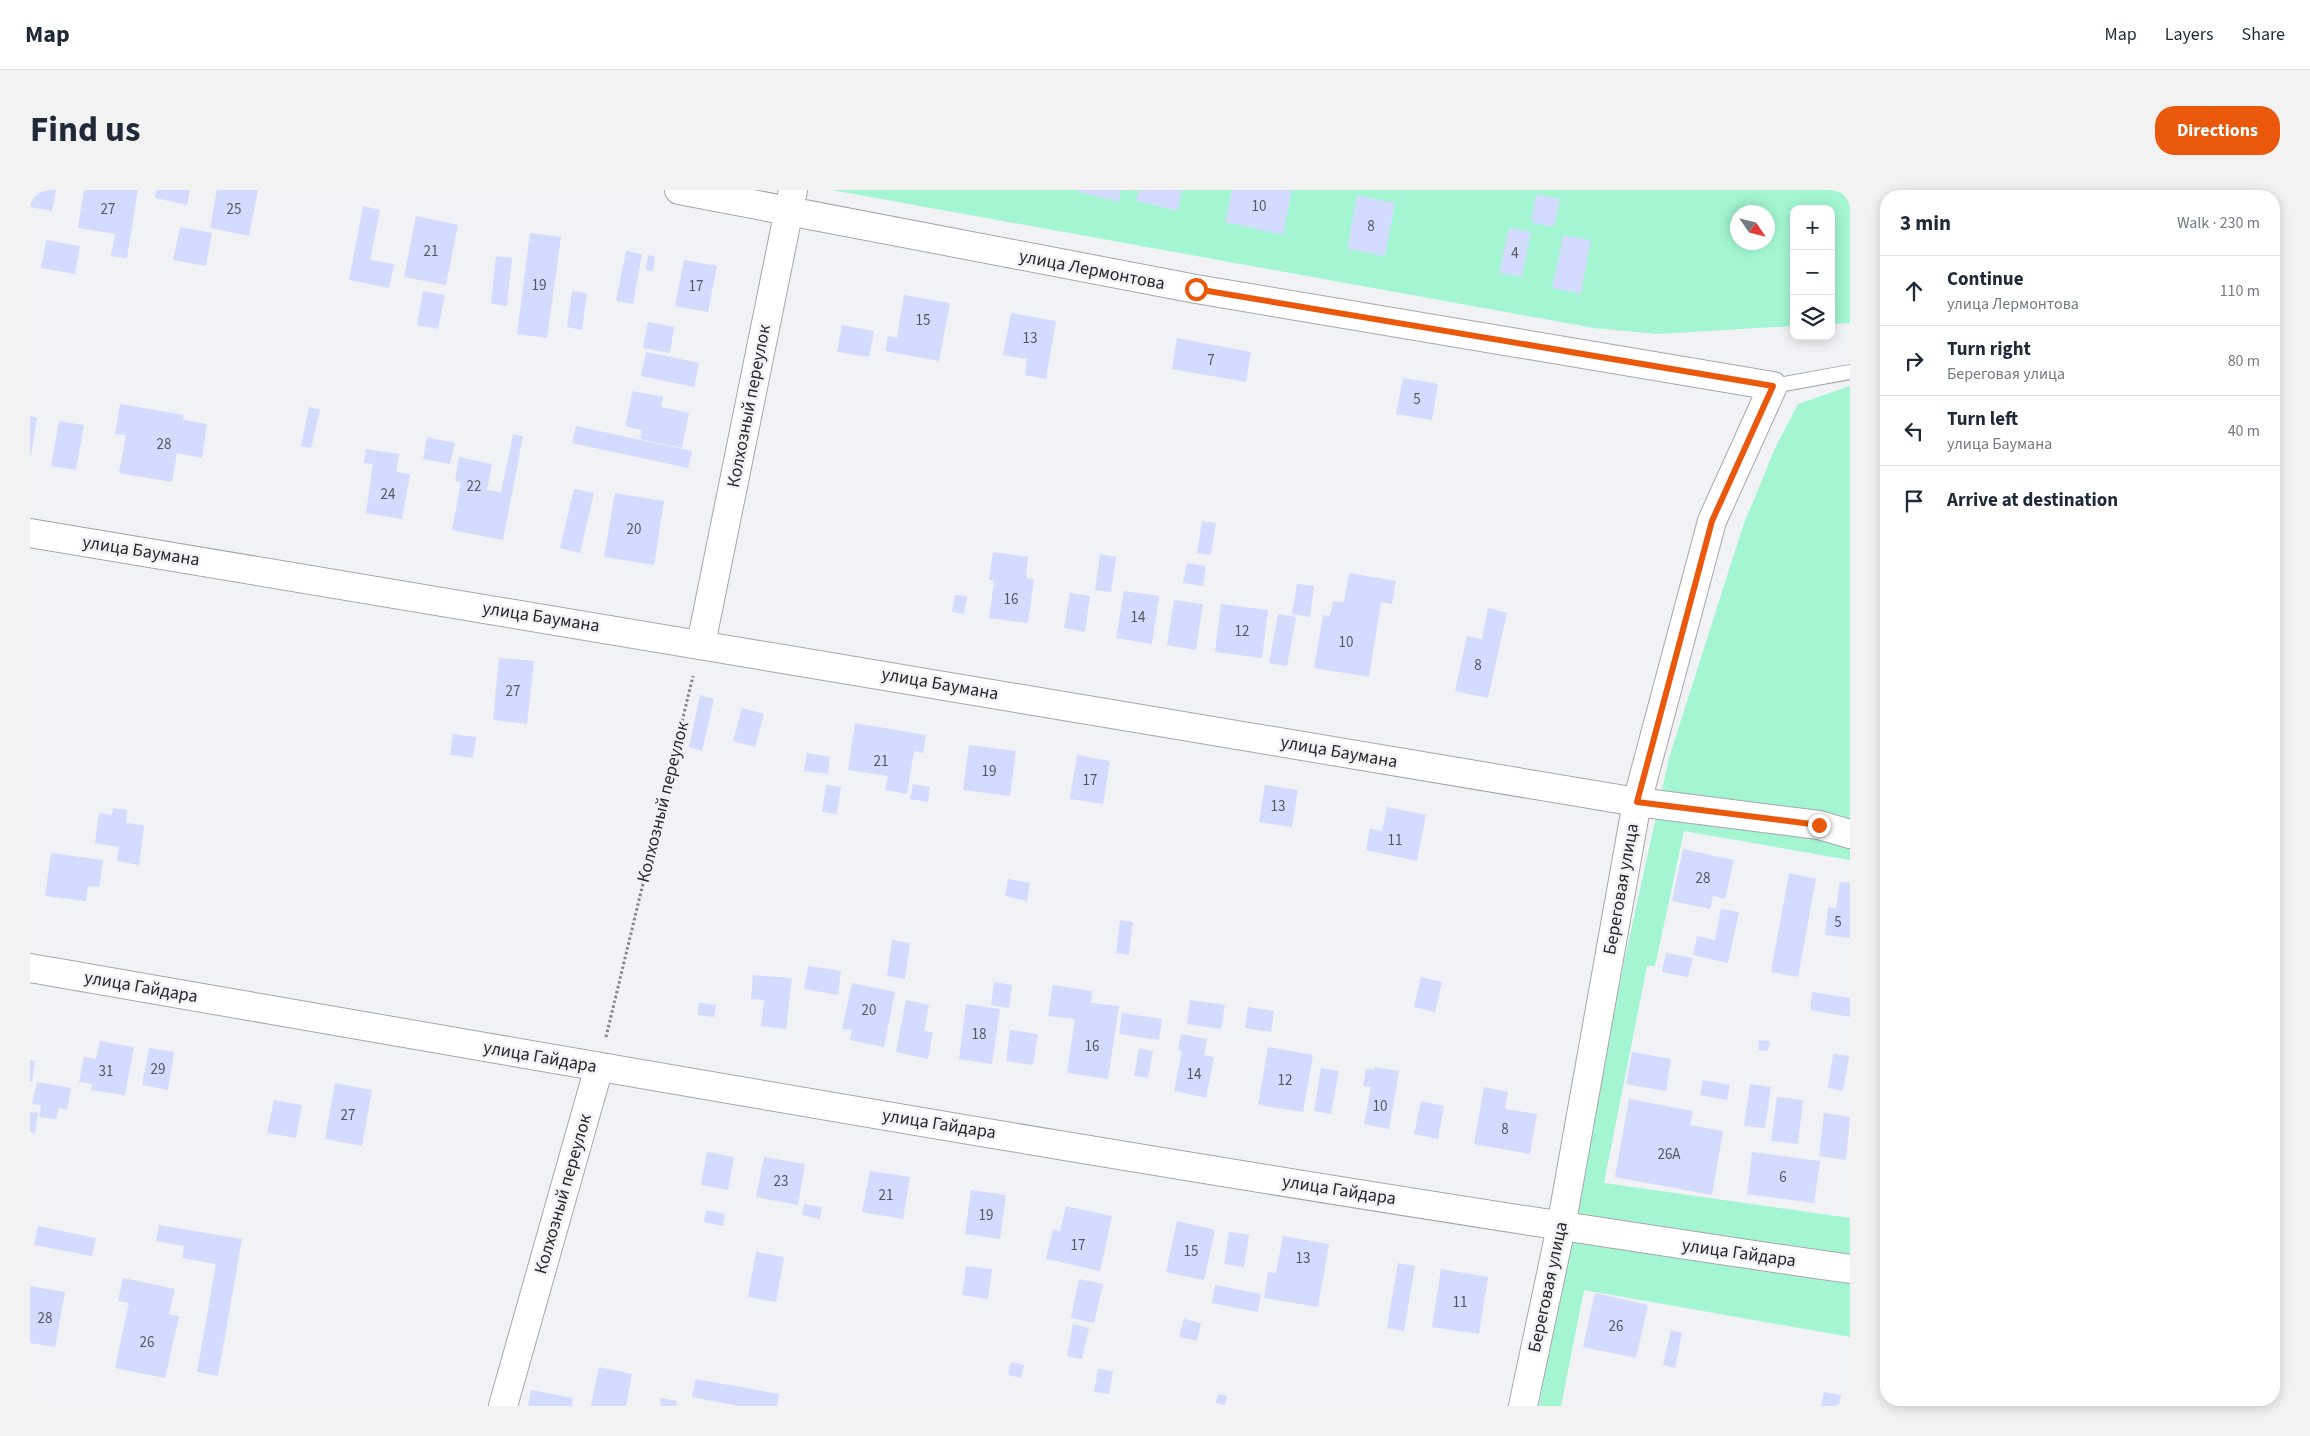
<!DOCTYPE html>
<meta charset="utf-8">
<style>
body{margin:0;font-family:"Source Sans 3",sans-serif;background:#f2f2f3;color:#1f2937}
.controls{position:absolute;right:15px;top:15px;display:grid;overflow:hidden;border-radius:10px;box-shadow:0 2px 12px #0003}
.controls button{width:45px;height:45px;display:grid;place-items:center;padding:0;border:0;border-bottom:1px solid #e0e1e3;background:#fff;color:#1f2937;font:25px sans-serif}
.compass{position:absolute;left:1700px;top:15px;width:45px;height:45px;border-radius:50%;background:#fff;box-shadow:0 2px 12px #0003;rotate:125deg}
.stop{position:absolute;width:15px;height:15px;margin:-11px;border:4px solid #ea580c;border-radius:50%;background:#fff}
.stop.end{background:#ea580c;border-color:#fff;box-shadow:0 1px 5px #0008}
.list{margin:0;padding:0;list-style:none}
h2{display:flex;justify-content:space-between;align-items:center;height:65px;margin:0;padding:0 20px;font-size:21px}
h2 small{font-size:16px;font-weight:400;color:#747a83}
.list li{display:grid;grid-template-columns:32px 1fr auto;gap:15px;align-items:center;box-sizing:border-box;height:70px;padding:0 20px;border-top:1px solid #e0e1e3}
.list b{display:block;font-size:19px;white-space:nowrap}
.list p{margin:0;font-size:16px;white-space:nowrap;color:#747a83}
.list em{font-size:16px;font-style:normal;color:#747a83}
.icon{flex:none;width:28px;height:28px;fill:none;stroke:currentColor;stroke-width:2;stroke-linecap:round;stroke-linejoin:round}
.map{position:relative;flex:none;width:1820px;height:1216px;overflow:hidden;border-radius:20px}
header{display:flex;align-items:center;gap:30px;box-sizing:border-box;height:70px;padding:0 25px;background:#fff;border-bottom:1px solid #e0e1e3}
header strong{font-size:24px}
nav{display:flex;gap:28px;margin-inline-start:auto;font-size:18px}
.intro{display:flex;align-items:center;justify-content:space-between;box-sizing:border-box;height:120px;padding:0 30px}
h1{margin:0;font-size:35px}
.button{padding:12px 22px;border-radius:20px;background:#ea580c;color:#fff;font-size:18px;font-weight:700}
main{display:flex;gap:30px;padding:0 30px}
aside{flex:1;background:#fff;border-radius:20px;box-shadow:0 2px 12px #0003}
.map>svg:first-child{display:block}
.green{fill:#a3f6d1;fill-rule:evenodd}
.building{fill:#d3dcfe}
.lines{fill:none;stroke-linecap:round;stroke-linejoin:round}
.service-casing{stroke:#a6a7aa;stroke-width:16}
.minor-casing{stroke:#a6a7aa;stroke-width:30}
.path{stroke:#858689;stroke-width:3;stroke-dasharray:2.5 2.5;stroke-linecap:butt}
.service{stroke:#fff;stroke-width:14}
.minor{stroke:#fff;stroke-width:28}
.route{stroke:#ea580c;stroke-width:6}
.labels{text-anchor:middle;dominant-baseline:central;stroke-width:5;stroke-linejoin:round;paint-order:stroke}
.number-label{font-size:15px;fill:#545660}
.street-label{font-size:18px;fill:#29292b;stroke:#f1f2f6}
</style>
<header>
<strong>Map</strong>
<nav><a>Map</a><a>Layers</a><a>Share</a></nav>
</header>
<div class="intro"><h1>Find us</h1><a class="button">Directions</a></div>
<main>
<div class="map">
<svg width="1820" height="1216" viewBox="0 0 1820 1216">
<rect width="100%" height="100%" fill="#f1f2f6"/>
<g class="green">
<path d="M802,0H1820V133L1801,134V19H1764V136L1627,144L1564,138ZM1708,22H1738V52H1708Z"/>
<polygon points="1820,196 1820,670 1654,641 1625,776 1617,776 1574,993 1820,1028 1820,1147 1554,1100 1531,1216 1509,1216 1547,986 1639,568 1713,336 1746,256 1768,214"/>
</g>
<g class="building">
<polygon points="2,0 26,0 22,21 0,17"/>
<polygon points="54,0 108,0 97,68 81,66 85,44 48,38"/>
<polygon points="126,0 160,0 157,15 125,8"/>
<polygon points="187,0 228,0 219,46 180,38"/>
<polygon points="1049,0 1091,0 1089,12 1048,2"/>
<polygon points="1109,0 1152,0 1148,21 1106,11"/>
<polygon points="1202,0 1262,0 1253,45 1195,32"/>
<polygon points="1506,4 1530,9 1524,37 1501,32"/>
<polygon points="1327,5 1365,13 1355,66 1317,59"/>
<polygon points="333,16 350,20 340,70 364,74 359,98 319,90"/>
<polygon points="386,26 428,35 416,95 374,87"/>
<polygon points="150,37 182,43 176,76 143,70"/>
<polygon points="1479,38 1501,42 1492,87 1469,83"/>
<polygon points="500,43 531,47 517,148 487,144"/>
<polygon points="1533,45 1561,50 1551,104 1522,98"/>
<polygon points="16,50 50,56 45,84 11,78"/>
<polygon points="596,61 612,64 603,114 586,111"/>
<polygon points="618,65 625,67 623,81 616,80"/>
<polygon points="466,66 482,68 477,116 461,114"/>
<polygon points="654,70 687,76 678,122 645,116"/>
<polygon points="393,101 415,105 408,139 387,135"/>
<polygon points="542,101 557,103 552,140 537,137"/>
<polygon points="874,105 920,113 909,171 855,161 858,146 867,148"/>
<polygon points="981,123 1026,131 1016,189 995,185 997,169 973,165"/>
<polygon points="618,132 644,137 640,163 613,158"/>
<polygon points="812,135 844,141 839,167 807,162"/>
<polygon points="1147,148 1221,162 1216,192 1142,179"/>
<polygon points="616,162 669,173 664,197 611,186"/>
<polygon points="1373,188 1408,194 1402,230 1366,224"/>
<polygon points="603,201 633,207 631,217 659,223 652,258 610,249 612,240 595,236"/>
<polygon points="90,214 154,225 153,230 177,234 172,268 147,263 142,292 89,283 96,245 85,244"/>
<polygon points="279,217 290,220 281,258 271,256"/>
<polygon points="0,226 7,228 1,265 0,265"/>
<polygon points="29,231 54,235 46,280 21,276"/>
<polygon points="546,236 662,261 658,278 542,253"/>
<polygon points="483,244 493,246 473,350 422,340 431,292 425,291 429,267 462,274 457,300 471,302"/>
<polygon points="397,247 425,253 420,274 393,269"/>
<polygon points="336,259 369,264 366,282 380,284 372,329 336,323 343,274 334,273"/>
<polygon points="544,299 564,303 550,363 530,358"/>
<polygon points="585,303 634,311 624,375 574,367"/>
<polygon points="1172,331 1186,333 1181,365 1167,363"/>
<polygon points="963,362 998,367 996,388 1004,389 998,433 959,428 964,391 959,390"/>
<polygon points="1070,364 1086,367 1081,402 1065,400"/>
<polygon points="1157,373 1176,376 1173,396 1153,393"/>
<polygon points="1319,383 1366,391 1362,414 1351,412 1339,487 1284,478 1293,425 1300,426 1303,411 1314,412"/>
<polygon points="1267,394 1284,396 1280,427 1262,424"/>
<polygon points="1094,401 1129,406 1122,454 1086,448"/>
<polygon points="1040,403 1060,406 1055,442 1034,438"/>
<polygon points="925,405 937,406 934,424 922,422"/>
<polygon points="1144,410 1173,414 1166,460 1137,455"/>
<polygon points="1191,414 1238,420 1232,468 1185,462"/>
<polygon points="1458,418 1477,423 1458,508 1425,501 1437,446 1452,449"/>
<polygon points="1248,424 1266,427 1257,476 1239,473"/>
<polygon points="469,468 504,471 497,534 463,530"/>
<polygon points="670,505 684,509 672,561 659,557"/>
<polygon points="712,518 734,524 725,557 703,551"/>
<polygon points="825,533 896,545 893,563 884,561 877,604 855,600 858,586 818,580"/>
<polygon points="423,544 446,547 443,568 420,565"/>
<polygon points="939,555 986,561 980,606 933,600"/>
<polygon points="777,563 800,567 798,584 774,581"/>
<polygon points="1047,565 1080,571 1073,614 1040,609"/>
<polygon points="883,594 900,597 898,612 880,609"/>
<polygon points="796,595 811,597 807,624 792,622"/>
<polygon points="1235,595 1268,600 1262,637 1229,632"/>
<polygon points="1357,617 1396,625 1387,671 1336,660 1340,638 1352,641"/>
<polygon points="83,618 97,620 96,633 114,635 109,675 87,671 89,657 65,653 69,623 82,625"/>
<polygon points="1653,659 1704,670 1695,709 1683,706 1680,719 1642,711"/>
<polygon points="21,663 73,670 69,697 58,696 56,711 15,706"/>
<polygon points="1759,683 1786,689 1768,787 1741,782"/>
<polygon points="978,689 1000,693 997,711 975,706"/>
<polygon points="1810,692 1820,693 1820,748 1795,745 1798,717 1806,718"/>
<polygon points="1691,719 1709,722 1698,773 1663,765 1667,746 1685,750"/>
<polygon points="1090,730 1103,732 1099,765 1086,763"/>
<polygon points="862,750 880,753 875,789 857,786"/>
<polygon points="1636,763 1663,768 1658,787 1632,782"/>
<polygon points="778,776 811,781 808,805 774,799"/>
<polygon points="723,785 762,788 756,839 731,836 734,810 721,809"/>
<polygon points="1391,787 1412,792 1405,822 1384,817"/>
<polygon points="964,792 982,795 979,818 961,815"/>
<polygon points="822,793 865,802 854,857 820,850 822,840 812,839"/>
<polygon points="1023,795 1062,801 1061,813 1089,816 1078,889 1037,883 1045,829 1018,826"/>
<polygon points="1782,802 1820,808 1820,827 1780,820"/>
<polygon points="876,810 899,815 894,841 903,842 898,869 866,862"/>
<polygon points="1160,810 1195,815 1191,839 1157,834"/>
<polygon points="669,813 686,815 684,827 668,825"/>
<polygon points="936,814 970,819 962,874 929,869"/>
<polygon points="1218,817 1244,821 1241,842 1215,838"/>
<polygon points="1092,823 1132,829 1129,850 1089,844"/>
<polygon points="980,840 1008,844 1003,875 976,871"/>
<polygon points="1151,844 1177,849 1174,865 1184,867 1176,908 1144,901 1152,861 1148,860"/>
<polygon points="1729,850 1740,851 1738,861 1728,860"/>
<polygon points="70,851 104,857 95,905 61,900 62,894 49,892 54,867 66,869"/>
<polygon points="1238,857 1283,865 1273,922 1228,915"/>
<polygon points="119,858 144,862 138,900 112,895"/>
<polygon points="1109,858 1123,861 1118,888 1104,886"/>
<polygon points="1602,862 1641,869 1636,901 1596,894"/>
<polygon points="1803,864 1819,866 1813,901 1798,898"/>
<polygon points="0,870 5,871 2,891 0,891"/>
<polygon points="1345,877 1369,881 1359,939 1334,934 1341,897 1333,896 1336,879 1344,880"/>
<polygon points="1291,878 1309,881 1301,924 1284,921"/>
<polygon points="1673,890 1700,895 1697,910 1670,905"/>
<polygon points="7,892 41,898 37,920 29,918 26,929 9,927 11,915 2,914"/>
<polygon points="305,893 342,900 332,956 295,949"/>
<polygon points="1720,894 1741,897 1735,938 1714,936"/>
<polygon points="1454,897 1478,902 1475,919 1507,924 1500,964 1444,954"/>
<polygon points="1747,907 1773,910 1768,954 1741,951"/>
<polygon points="1599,909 1663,921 1660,935 1693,941 1682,1005 1585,987"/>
<polygon points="244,910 272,915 266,948 237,943"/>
<polygon points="1391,911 1414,916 1408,949 1384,944"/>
<polygon points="0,922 8,923 5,943 0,942"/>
<polygon points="1794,923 1820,927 1816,970 1789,966"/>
<polygon points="677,962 704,967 698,1000 671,995"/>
<polygon points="1722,962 1790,971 1784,1013 1717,1004"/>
<polygon points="734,967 775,974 768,1015 726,1007"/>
<polygon points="840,981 880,987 873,1029 832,1022"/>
<polygon points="941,1000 976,1005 970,1049 935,1044"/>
<polygon points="774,1014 792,1017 790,1029 772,1025"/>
<polygon points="1036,1016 1082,1026 1070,1081 1016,1069 1023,1039 1030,1041"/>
<polygon points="676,1020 695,1024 693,1036 674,1032"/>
<polygon points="1147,1031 1185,1040 1174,1090 1136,1082"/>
<polygon points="129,1035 212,1049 188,1186 167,1182 186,1074 152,1068 154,1056 126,1051"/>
<polygon points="8,1036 66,1048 62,1066 4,1055"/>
<polygon points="1199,1042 1219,1045 1214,1077 1194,1074"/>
<polygon points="1253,1046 1299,1054 1288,1117 1234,1108 1238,1082 1246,1083"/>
<polygon points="726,1062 754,1067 746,1112 718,1107"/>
<polygon points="1368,1073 1385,1076 1374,1141 1357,1138"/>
<polygon points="936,1076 962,1079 958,1109 932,1105"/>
<polygon points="1411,1079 1458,1087 1449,1144 1402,1137"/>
<polygon points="93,1088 145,1099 139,1124 149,1126 135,1188 85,1178 99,1113 88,1111"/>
<polygon points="1049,1089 1073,1094 1064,1133 1041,1128"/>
<polygon points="1185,1095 1231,1104 1228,1122 1182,1113"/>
<polygon points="0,1096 35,1102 25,1157 0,1153"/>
<polygon points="1565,1103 1618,1115 1606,1168 1553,1157"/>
<polygon points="1154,1129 1171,1133 1167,1151 1149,1147"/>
<polygon points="1043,1134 1059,1138 1052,1169 1037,1166"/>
<polygon points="1641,1140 1652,1143 1645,1178 1633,1175"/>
<polygon points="981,1172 994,1175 991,1188 978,1185"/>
<polygon points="569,1177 602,1184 596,1216 561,1216"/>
<polygon points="1068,1179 1083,1181 1079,1204 1064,1202"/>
<polygon points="666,1189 749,1204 747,1216 708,1216 662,1207"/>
<polygon points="501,1200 543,1208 542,1216 498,1216"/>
<polygon points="1794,1202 1811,1205 1809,1216 1791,1216"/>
<polygon points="1188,1204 1197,1206 1195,1215 1186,1213"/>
<polygon points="631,1208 647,1211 646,1216 630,1216"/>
</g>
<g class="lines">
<defs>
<polyline id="service" points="1743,196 1820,182"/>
<g id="minor">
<polyline points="649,0 1166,99 1743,196 1682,331 1607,612 1531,1037 1493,1216"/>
<polyline points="0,343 1607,612 1789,635 1820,644"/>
<polyline points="671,454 763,0"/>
<path d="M0,778C606,883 1211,991 1820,1079"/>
<polyline points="473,1216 569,877"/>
</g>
</defs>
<use href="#service" class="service-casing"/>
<use href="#minor" class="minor-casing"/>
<polyline class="path" points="576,847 663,486"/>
<use href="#service" class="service"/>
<use href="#minor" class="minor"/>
</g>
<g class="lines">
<polyline class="route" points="1166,99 1743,196 1682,331 1607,612 1789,635"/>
</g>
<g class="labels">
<g class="number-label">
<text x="1229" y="16">10</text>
<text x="78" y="19">27</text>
<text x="204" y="19">25</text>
<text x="1341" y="36">8</text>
<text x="401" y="61">21</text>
<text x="1485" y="63">4</text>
<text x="509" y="95">19</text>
<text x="666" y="96">17</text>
<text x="893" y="130">15</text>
<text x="1000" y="148">13</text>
<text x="1181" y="170">7</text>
<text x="1387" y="209">5</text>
<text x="134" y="254">28</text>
<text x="444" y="296">22</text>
<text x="358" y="304">24</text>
<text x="604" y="339">20</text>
<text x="981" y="409">16</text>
<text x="1108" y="427">14</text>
<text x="1212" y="441">12</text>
<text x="1316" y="452">10</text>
<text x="1448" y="475">8</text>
<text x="483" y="501">27</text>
<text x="851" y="571">21</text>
<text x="959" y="581">19</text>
<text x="1060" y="590">17</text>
<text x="1248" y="616">13</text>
<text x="1365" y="650">11</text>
<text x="1673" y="688">28</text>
<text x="1808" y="732">5</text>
<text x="839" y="820">20</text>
<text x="949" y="844">18</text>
<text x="1062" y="856">16</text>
<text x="128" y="879">29</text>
<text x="76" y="881">31</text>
<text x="1164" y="884">14</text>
<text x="1255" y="890">12</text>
<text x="1350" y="916">10</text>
<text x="318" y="925">27</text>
<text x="1475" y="939">8</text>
<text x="1639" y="964">26А</text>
<text x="1753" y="987">6</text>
<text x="751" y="991">23</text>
<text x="856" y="1005">21</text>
<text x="956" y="1025">19</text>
<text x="1048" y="1055">17</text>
<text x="1161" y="1061">15</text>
<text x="1273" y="1068">13</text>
<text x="1430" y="1112">11</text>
<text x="15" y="1128">28</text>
<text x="1586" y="1136">26</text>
<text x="117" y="1152">26</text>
</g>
<g class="street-label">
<text transform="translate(1062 80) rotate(11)">улица Лермонтова</text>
<text transform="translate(719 216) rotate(-79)">Колхозный переулок</text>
<text transform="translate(111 361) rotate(9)">улица Баумана</text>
<text transform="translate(511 427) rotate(9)">улица Баумана</text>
<text transform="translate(910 494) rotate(10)">улица Баумана</text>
<text transform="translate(1309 562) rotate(10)">улица Баумана</text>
<text transform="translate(633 612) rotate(-76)">Колхозный переулок</text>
<text transform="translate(1591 699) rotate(-80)">Береговая улица</text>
<text transform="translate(111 797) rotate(10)">улица Гайдара</text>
<text transform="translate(510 867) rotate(10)">улица Гайдара</text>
<text transform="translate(909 934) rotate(9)">улица Гайдара</text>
<text transform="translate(1309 1000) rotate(9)">улица Гайдара</text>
<text transform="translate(533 1004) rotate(-74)">Колхозный переулок</text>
<text transform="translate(1709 1063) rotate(8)">улица Гайдара</text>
<text transform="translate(1518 1097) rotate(-78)">Береговая улица</text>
</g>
</g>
</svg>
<div class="controls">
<button>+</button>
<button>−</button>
<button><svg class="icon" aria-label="layers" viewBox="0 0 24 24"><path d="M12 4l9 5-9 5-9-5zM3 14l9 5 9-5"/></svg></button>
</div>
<svg class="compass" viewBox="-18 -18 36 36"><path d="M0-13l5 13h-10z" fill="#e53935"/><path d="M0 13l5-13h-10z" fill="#747a83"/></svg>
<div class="stop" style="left:1166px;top:99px"></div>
<div class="stop end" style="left:1789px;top:635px"></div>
</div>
<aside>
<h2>3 min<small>Walk · 230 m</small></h2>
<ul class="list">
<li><svg class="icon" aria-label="ahead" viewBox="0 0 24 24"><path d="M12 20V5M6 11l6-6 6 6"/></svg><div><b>Continue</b><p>улица Лермонтова</p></div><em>110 m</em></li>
<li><svg class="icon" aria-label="right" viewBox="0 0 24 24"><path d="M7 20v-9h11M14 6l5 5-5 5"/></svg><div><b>Turn right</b><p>Береговая улица</p></div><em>80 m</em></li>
<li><svg class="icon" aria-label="left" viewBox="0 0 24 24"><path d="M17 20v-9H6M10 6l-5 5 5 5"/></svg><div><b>Turn left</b><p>улица Баумана</p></div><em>40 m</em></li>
<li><svg class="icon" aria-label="arrive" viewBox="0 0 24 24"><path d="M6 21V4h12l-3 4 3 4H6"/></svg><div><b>Arrive at destination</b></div></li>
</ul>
</aside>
</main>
